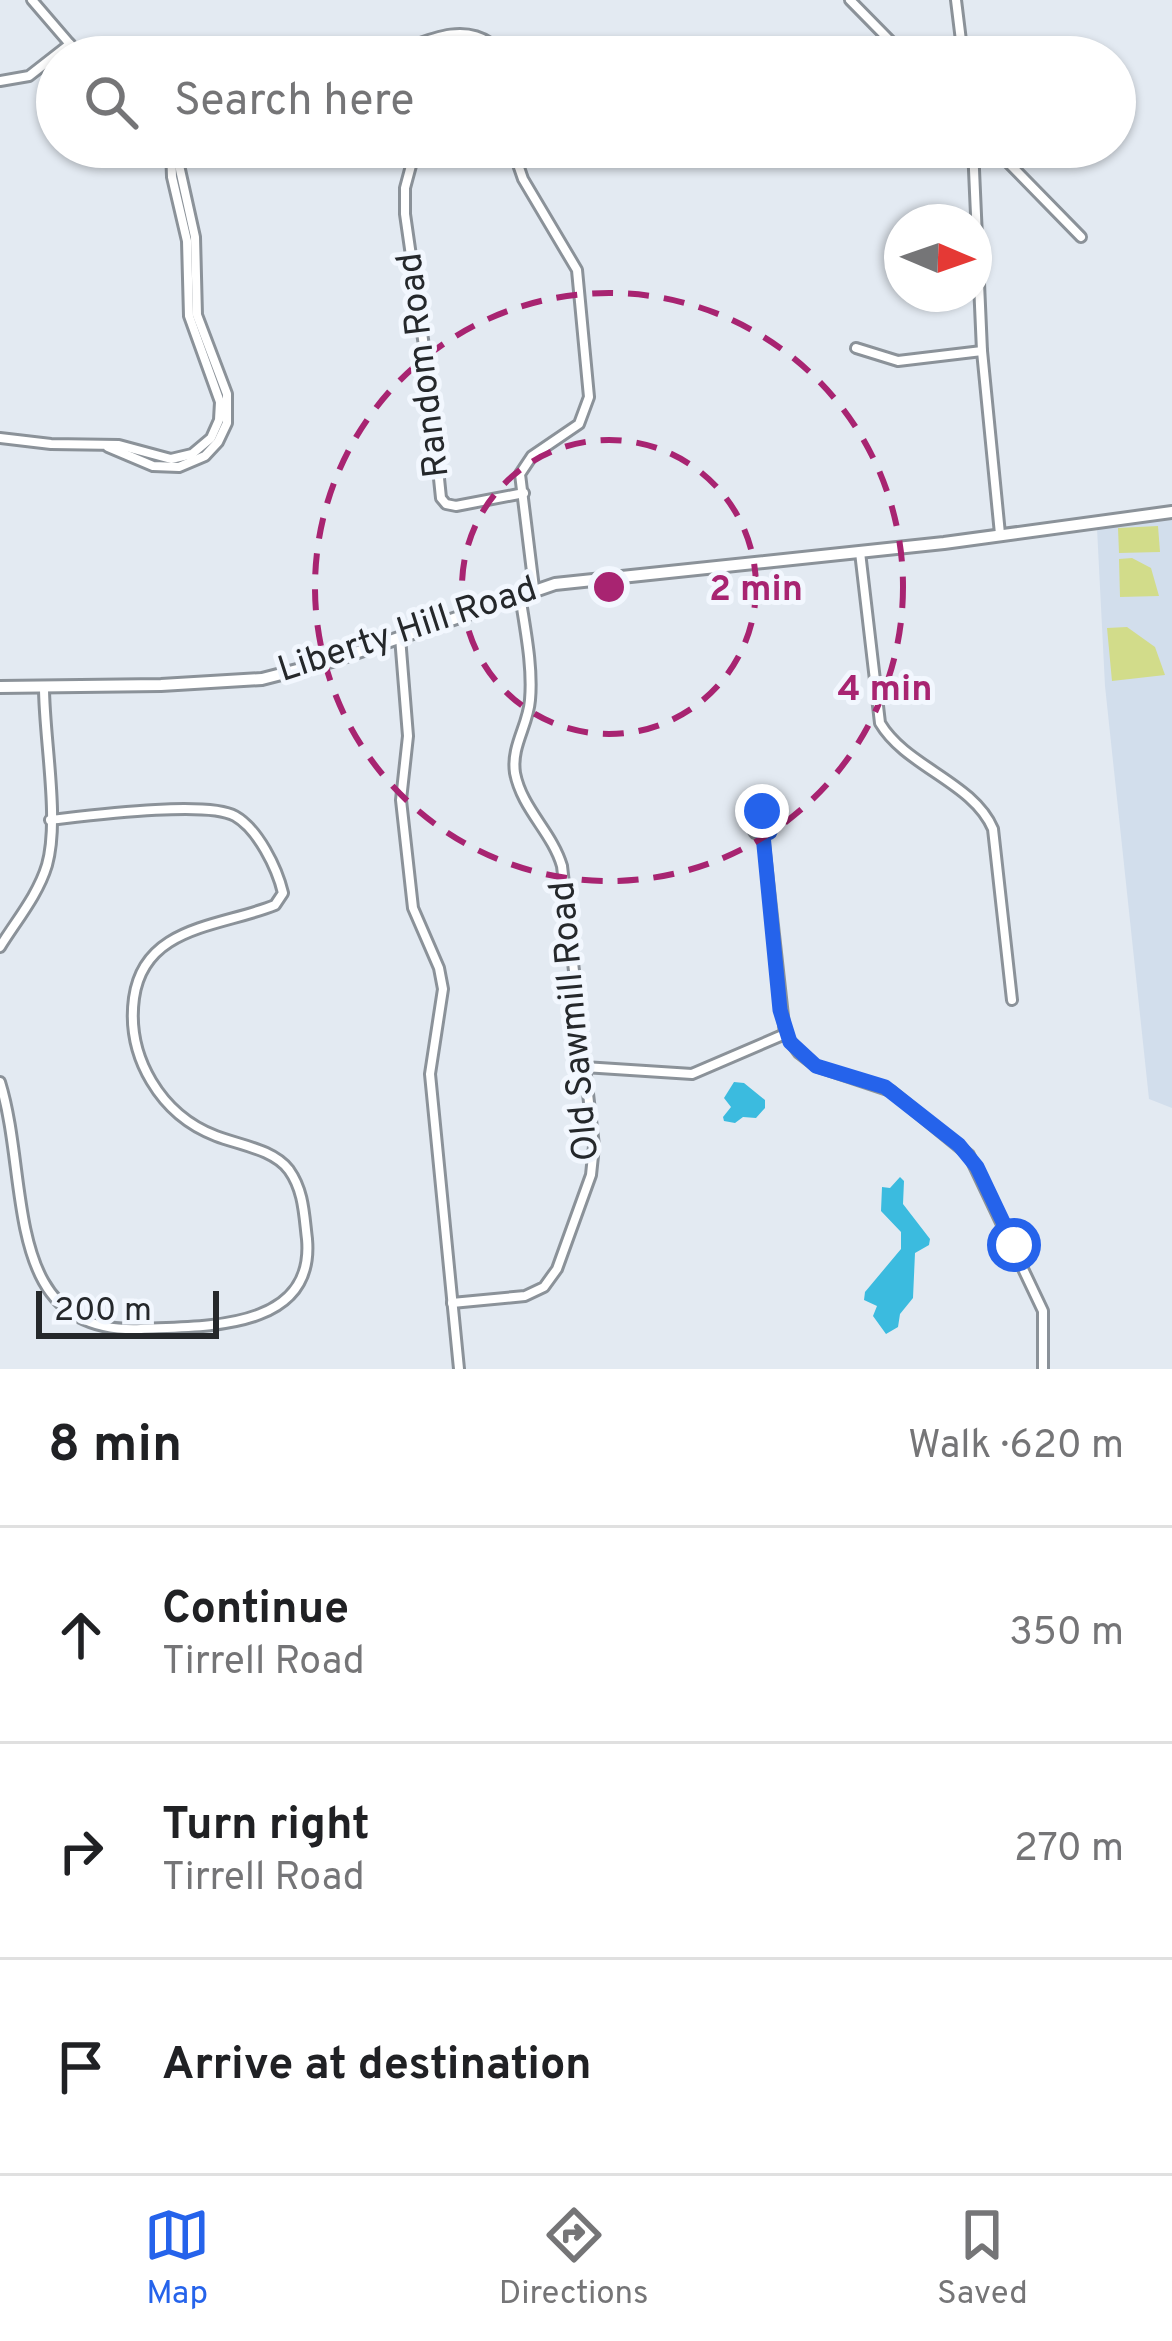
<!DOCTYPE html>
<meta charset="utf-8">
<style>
body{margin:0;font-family:Overpass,sans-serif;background:#f2f2f2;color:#202124}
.compass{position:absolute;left:884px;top:204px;width:108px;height:108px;border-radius:50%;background:#fff;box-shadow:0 3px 9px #0004;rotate:92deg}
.scale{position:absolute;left:36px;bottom:30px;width:183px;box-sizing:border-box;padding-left:12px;border:6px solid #25282b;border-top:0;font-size:33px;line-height:42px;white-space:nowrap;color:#25282b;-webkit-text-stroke:9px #f2f7fe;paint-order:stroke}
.stop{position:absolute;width:36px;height:36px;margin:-27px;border:9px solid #2563eb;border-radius:50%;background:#fff}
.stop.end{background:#2563eb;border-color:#fff;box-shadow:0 3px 12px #0008}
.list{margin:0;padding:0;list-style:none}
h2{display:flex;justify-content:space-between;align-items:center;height:156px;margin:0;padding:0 48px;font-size:51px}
h2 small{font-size:39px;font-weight:400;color:#757577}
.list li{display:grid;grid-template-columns:78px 1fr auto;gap:36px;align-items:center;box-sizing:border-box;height:216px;padding:0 48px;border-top:3px solid #e0e0e0}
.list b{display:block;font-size:45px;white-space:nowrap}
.list p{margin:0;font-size:39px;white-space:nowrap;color:#757577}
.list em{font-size:39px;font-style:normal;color:#757577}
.icon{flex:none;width:66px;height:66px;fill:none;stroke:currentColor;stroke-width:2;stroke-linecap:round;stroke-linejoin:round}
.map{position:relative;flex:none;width:1172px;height:1369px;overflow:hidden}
.search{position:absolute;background:#fff;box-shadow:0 3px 9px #0004;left:36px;right:36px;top:36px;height:132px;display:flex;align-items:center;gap:30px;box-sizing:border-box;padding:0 42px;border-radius:66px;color:#757577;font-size:45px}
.sheet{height:804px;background:#fff}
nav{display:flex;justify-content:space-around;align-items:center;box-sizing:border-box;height:168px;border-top:3px solid #e0e0e0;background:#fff;font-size:33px;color:#757577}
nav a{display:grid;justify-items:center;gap:6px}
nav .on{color:#2563eb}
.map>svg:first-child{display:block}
.built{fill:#d2deec}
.green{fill:#d2dc8a}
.water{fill:#3bbbdf}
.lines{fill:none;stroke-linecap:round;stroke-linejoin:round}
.street-casing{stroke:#8b9299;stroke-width:14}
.secondary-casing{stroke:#8b9299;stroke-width:16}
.street{stroke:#fff;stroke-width:8}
.secondary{stroke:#fff;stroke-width:10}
.route{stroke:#2563eb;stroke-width:15}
.ring{fill:none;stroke:#a82471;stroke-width:6;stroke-dasharray:21 15}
.labels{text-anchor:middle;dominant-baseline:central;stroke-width:10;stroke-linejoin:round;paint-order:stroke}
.street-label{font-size:36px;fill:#25282b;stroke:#f2f7fe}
.centre{fill:#a82471;stroke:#f2f7fe;stroke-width:6}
.ring-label{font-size:36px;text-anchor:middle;font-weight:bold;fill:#a82471;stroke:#f2f7fe;stroke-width:10;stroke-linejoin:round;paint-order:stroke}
</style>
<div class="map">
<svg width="1172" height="1369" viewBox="0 0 1172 1369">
<rect width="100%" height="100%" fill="#e3eaf2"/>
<polygon class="built" points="1172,517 1172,1108 1149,1099 1105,686 1097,528"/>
<g class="green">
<polygon points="1158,526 1160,552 1119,553 1118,528"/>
<polygon points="1132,558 1151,568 1159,596 1120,597 1119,559"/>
<polygon points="1127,627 1155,647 1165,675 1112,681 1107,628"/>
</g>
<g class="water">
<polygon points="734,1082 744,1083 765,1100 765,1108 756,1118 743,1117 735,1123 724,1121 723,1117 731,1107 724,1098"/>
<polygon points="900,1177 904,1181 903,1204 930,1239 929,1245 915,1253 913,1298 900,1314 898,1327 886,1334 873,1316 877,1306 864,1300 865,1292 901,1249 901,1232 881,1211 882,1187 890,1188"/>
</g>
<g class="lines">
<defs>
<g id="street">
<polyline points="32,0 81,57"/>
<polyline points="850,0 906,57"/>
<polyline points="956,0 963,57"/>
<path d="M394,57L398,51C427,41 461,23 490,43L494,57"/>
<polyline points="0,81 29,76 70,44"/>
<polyline points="416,147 405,188 405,214 429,381 441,498 446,504 456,506 524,493"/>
<polyline points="512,147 523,179 577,270 589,397 579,424 532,456 520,474 534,588"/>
<polyline points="973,147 982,351 1000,534"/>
<polyline points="993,147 1081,237"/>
<polyline points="856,348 898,361 982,351"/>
<polyline points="0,438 51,444 119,445 171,459 192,454 211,438 219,420 220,402 189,316 187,241 172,177 171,147"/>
<polyline points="108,447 153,466 179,467 205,456 218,442 227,423 227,394 197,315 195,237 175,147"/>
<path d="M860,552L880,723C906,767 973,782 993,829L1012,1000"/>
<polyline points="400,637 408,736 401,800 413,908 439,968 443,989 430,1074 459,1369"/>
<polyline points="763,835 770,832 773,820 769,814 758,811 749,823 755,833 763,835 785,1034 799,1053 816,1066 891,1091 969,1155 1043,1311 1043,1369"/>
<path d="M0,947C16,921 38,895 47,865C60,819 44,738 44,687"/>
<polyline points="584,1067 692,1074 785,1034"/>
<path d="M0,1082C31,1182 0,1335 141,1329C204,1326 315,1331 307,1239C304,1215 304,1191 289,1170C273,1149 239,1145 216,1136C161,1115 126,1057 134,998C144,925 221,927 275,905L283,893C277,868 258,829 235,816C206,800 86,816 50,820"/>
<path d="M452,1303L525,1296L544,1287L557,1269L591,1175L594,1146L562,866C552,832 522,809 515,773C511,746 528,726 530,700C533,666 525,629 520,595"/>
</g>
<polyline id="secondary" points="0,687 161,685 262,679 332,661 555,584 944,543 1172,512"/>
</defs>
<use href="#street" class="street-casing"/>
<use href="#secondary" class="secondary-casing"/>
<use href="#street" class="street"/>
<use href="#secondary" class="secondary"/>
</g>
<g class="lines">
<polyline class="route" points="762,811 773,820 770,832 763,835 780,1010 790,1042 816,1066 885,1087 959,1145 977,1167 1014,1245"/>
</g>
<g class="ring">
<circle cx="609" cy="587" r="147"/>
<circle cx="609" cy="587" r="294"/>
</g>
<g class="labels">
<g class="street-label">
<text transform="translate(425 365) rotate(-97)">Random Road</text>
<text transform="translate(408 631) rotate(-18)">Liberty Hill Road</text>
<text transform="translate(576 1021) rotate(-95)">Old Sawmill Road</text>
</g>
</g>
<circle cx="609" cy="587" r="18" class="centre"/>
<g class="ring-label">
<text x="756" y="600">2 min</text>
<text x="885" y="700">4 min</text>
</g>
</svg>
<svg class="compass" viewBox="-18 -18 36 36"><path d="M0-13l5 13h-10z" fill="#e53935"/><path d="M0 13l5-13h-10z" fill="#757577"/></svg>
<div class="scale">200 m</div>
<div class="stop" style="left:1014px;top:1245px"></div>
<div class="stop end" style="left:762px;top:811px"></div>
<div class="search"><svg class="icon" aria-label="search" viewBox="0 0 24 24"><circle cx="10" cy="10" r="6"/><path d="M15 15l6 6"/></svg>Search here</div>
</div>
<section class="sheet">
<h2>8 min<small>Walk · 620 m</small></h2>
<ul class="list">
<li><svg class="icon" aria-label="ahead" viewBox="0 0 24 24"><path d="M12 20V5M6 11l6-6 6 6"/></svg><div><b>Continue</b><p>Tirrell Road</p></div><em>350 m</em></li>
<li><svg class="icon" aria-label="right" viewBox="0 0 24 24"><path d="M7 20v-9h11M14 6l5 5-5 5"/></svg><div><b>Turn right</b><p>Tirrell Road</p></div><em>270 m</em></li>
<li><svg class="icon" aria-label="arrive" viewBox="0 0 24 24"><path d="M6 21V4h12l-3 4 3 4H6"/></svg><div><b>Arrive at destination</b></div></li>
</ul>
</section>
<nav>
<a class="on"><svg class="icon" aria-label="map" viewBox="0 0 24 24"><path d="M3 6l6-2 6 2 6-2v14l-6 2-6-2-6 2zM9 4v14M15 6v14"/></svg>Map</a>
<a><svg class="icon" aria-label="directions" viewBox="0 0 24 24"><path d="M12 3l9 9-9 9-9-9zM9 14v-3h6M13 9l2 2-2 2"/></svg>Directions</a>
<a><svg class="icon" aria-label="saved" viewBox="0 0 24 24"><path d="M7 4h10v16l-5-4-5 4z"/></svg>Saved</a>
</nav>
